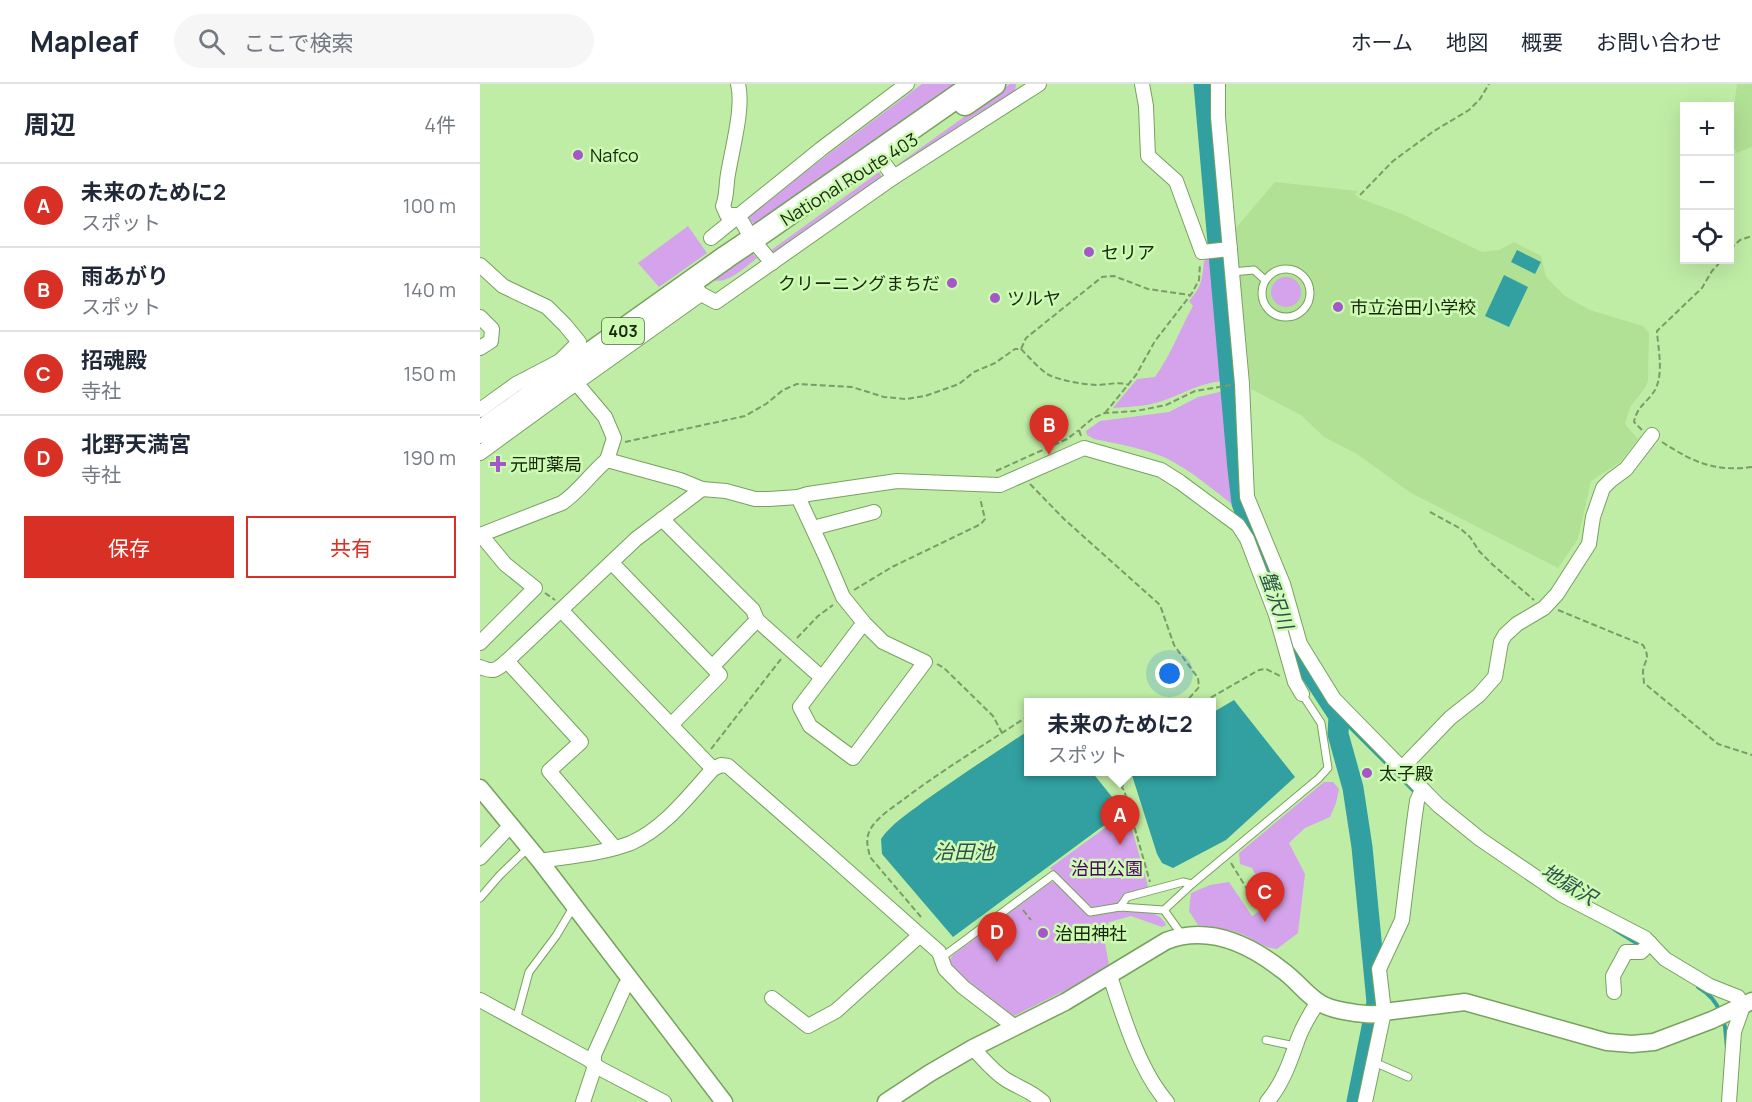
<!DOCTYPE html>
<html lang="ja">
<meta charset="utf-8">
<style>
body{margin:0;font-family:Manrope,"Noto Sans JP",sans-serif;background:#f6f6f7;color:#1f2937}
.controls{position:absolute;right:18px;top:18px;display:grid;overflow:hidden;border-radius:0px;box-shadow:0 6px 24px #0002}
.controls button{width:54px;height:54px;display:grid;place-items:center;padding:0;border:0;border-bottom:2px solid #e0e1e3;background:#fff;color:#1f2937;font:30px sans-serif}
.you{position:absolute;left:690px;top:590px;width:21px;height:21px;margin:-15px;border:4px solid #fff;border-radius:50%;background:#1a73e8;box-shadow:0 0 0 9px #1a73e833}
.badge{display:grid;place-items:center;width:39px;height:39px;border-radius:50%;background:#d93025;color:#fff;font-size:20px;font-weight:700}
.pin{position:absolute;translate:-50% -50px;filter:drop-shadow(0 2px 3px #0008)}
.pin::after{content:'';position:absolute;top:32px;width:21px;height:18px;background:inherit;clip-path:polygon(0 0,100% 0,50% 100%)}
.popup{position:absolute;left:544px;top:614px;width:192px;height:78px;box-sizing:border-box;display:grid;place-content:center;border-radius:0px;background:#fff;filter:drop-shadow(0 2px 4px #0005);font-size:20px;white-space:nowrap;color:#747a83}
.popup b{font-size:22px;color:#1f2937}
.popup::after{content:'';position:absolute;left:50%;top:100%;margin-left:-12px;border:12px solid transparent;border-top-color:#fff}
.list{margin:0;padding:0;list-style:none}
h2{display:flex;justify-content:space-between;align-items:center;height:78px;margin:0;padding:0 24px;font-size:26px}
h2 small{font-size:20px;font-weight:400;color:#747a83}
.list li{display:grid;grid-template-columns:39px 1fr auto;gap:18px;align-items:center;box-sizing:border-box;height:84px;padding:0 24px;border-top:2px solid #e0e1e3}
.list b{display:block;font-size:22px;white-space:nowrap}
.list p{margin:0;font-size:20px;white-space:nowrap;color:#747a83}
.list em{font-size:20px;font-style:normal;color:#747a83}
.actions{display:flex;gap:12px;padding:18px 24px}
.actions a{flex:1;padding:14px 0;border:2px solid #d93025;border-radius:0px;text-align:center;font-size:21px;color:#d93025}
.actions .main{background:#d93025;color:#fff}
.icon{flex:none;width:33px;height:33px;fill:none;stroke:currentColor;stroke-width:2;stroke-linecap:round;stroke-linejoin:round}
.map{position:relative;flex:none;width:1272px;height:1018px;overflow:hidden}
header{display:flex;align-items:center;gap:36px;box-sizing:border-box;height:84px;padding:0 30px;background:#fff;border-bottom:2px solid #e0e1e3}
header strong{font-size:28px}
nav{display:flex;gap:33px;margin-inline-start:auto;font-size:21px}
.search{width:420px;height:54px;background:#f6f6f7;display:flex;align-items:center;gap:15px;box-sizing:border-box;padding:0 21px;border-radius:33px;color:#747a83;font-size:22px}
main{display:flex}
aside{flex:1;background:#fff}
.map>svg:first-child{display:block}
.built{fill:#b1e195}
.green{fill:#d4a3eb}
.water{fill:#32a0a0}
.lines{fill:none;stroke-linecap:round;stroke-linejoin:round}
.stream{stroke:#32a0a0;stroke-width:4}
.river{stroke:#32a0a0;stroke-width:21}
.service-casing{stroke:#77a25e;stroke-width:9}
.minor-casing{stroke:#77a25e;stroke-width:16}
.tertiary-casing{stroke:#77a25e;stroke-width:19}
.trunk-casing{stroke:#77a25e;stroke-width:25}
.path{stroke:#7a9c66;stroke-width:2;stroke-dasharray:6 3;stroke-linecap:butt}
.service{stroke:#fff;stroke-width:7}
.minor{stroke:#fff;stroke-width:14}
.tertiary{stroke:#fff;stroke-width:16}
.trunk{stroke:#fff;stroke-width:22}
.poi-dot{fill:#a556c7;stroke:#cdfbb3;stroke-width:2}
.labels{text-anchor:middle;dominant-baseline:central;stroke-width:5;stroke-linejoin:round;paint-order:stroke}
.shield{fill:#cdfbb3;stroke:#4e673e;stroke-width:1.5}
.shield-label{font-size:16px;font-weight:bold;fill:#17280c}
.poi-label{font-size:18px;fill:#17280c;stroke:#cdfbb3;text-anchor:start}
.street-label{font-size:18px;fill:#17280c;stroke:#cdfbb3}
.park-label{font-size:18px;fill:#4c0164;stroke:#cdfbb3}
.water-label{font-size:20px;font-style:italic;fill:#2f4f4f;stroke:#cdfbb3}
</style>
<header>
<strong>Mapleaf</strong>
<div class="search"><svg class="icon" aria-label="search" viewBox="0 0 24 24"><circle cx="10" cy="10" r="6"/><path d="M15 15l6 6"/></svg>ここで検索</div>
<nav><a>ホーム</a><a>地図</a><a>概要</a><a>お問い合わせ</a></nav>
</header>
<main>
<aside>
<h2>周辺<small>4件</small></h2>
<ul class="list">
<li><span class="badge">A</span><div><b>未来のために2</b><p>スポット</p></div><em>100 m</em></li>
<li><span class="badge">B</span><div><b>雨あがり</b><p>スポット</p></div><em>140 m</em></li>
<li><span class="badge">C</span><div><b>招魂殿</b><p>寺社</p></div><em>150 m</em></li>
<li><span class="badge">D</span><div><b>北野天満宮</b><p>寺社</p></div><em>190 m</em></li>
</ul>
<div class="actions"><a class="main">保存</a><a>共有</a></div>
</aside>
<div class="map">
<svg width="1272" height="1018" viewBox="0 0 1272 1018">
<rect width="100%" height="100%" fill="#c0eda6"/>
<g class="built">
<polygon points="1257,0 1272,0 1272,63 1257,69 1250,58 1250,50"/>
<polygon points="795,98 878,107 875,110 879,114 922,130 1002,168 1019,166 1034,158 1061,172 1066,193 1085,212 1110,226 1163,242 1169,249 1168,297 1165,304 1150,323 1145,340 1158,355 1140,378 1111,397 1098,455 1078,484 931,409 877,370 844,353 821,331 771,305 755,145"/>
</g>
<g class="green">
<polygon points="442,0 477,0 275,141 270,136 269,133 334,81"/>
<polygon points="530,0 536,0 535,8 492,33 419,84 417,81"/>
<polygon points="399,88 402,93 292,170 290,167"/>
<polygon points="208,142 227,169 179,203 158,179"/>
<path d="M272,169L277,174C265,183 245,203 231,195Z"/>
<path d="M733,172L744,297C720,299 707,308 685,316C669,322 650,323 633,324L657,295L675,293C691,271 700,245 713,222L709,217C722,202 722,196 724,177L728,173Z"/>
<circle cx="806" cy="208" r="15"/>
<path d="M744,307L753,402L758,425C735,407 712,387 686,374C663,364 638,360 614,355L607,351L606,347L620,337L689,328L718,313Z"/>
<path d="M844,698H853L859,705L856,719L850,733L825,744L809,759L825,790L818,849L797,865C785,864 776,857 766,852C751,845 734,843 718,841L709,827L711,809L730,801L749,798L772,832L787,822L784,808L772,784L760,780L759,769Z"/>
<polygon points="647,728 668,802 667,804 645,812 635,822 612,825 570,784"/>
<path d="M571,798H575L609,832C628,829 677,818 686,841L682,843L651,832L629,838L623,848L629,881L592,903L532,933C517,922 473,895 469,877L473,871Z"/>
</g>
<g class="water">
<polygon points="1037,166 1061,178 1055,190 1031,178"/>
<polygon points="1024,191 1048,203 1029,243 1005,232"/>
<polygon points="754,616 815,693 746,756 693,784 682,779 677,770 651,688 732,688 732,629"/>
<path d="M548,647V688H612L636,718L638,731L473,853L402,770L401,755C411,740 429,729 443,718C478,693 513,670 548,647Z"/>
</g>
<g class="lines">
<g class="stream">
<polyline points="859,632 936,709"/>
<polyline points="1134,845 1161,862"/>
<path d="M1218,903C1228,909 1236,917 1240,928"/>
<polyline points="1243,936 1245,943 1247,964"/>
</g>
<polyline class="river" points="724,0 758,385 762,419 814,563 859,632 858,650 873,704 882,763 897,918 877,1018"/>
<defs>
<g id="service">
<circle cx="806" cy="209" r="24"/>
<polyline points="752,188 774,186 785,196"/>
<polyline points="0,814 20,791 49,763"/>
<polyline points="640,823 647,813 703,798 712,800"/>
<polyline points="702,851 684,826 712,800 838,695 848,684 841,639 822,610"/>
<polyline points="461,874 573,791 610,828 640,823 684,826"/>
<polyline points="36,936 49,888 76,852 94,822"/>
<polyline points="786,956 815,962"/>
<polyline points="894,978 928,993"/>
</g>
<g id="minor">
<polyline points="662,0 666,22 668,72 696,97 722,168 750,165"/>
<polyline points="738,0 738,33 762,300 767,413 803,500 820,560 854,615 958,721 1000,755 1082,811 1165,854 1185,875 1230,902 1258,913 1263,922 1254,948 1249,1018"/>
<polyline points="403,78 414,93"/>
<path d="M258,131H247L243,122C247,112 246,101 248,90C252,65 264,23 258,0"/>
<polyline points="258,131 272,155 292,179"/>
<polyline points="231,154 341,65 427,0"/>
<polyline points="0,181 23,202 67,223 85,241 99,258 80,277 86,287 125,333 134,354 127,376"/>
<polyline points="211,198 221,210 236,218 414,93 559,0"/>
<polyline points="0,233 12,245 11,257 0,264"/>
<polyline points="0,326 36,300 80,277"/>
<polyline points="0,369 96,299 221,210"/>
<polyline points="318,413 345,471 363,513 385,540 403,558 445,578 373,674 330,642 320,623 379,545 385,540"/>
<polyline points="182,435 273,526 277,536 233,582"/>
<polyline points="333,444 394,428"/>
<path d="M0,451L82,419C99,408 111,389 127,376L200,396L222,405L246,407L275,415H289L318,413L328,410L417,397L520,401L604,364L681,386L700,398L758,441L767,455L796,531L815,598L822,610"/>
<polyline points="132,479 240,591 191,641"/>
<polyline points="81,526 233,685"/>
<polyline points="277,536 341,593"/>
<polyline points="0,559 55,504 25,480 1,451"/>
<polyline points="27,577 101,658 69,687 135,764"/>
<path d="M0,583C14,589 16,586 27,577L156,455L222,405"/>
<polyline points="921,685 970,634 999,611 1015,593 1021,558 1025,551 1037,540 1064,524 1077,510 1109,460 1113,433 1123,404 1131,396 1146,385 1172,351"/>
<polyline points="0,774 31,741"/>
<path d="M60,777C90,772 122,770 151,759C185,744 209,711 233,685L241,681L248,682L344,766L459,868L465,885L483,903L535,943"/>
<path d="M630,892C643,932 659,986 687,1018"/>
<polyline points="1134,908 1133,892 1146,868 1161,868 1170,859"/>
<polyline points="292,914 328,942 356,927 439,852"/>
<polyline points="0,916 108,975 119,984 184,1018"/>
<path d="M493,964C503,975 513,987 525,995C539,1004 550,1006 563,1018"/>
<polyline points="103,1018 114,985 114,971 145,902 150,895"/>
<path d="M787,1018C803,999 810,978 818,955C823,942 830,930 838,918"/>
<polyline points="885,1018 904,928 899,885 922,836 934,738 937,717 942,706"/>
</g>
<g id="tertiary">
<polyline points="0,704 60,777 244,1018"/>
<path d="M406,1018L450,989L493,964L585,918L686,857C728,841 769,860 802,886C815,895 824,908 837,917C848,925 863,927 876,929C886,930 895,932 904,928L985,918L1127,958L1152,960L1174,958L1232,936L1272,917"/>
</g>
<g id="trunk">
<polyline points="485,20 514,0"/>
<polyline points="0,348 246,173 286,146 495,0"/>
</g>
</defs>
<use href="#service" class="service-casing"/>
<use href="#minor" class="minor-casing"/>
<use href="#tertiary" class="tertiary-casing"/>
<use href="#trunk" class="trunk-casing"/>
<g class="path">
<polyline points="880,111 913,77 954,47 989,26 1000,15 1009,0"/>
<polyline points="1250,165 1260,156 1272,152"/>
<path d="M541,265C549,273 559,285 569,291C582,297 602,300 616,301C628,301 638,297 649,301"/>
<polyline points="625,329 656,291 675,257 712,209 719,196 720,180"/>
<path d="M1162,346L1154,338C1157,322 1167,319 1175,306C1184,289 1178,265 1177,247L1222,204L1232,187L1242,176"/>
<polyline points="601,352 599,346 613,334 625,329 656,327 686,321 715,307 751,301"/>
<polyline points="145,358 265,332 286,320 303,306 317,300 372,303 404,313 426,315 445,312 479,300 494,288 515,279 535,265 541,265 546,254 622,193 634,192 668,205 710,211"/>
<path d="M1182,358C1213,378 1234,388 1272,383"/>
<polyline points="516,387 587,355 599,346"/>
<polyline points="550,400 584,435 680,521 694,561 718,594 719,603 706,618"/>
<polyline points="950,428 981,445 990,453 999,467 1013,481 1054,516"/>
<polyline points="374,506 412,483 501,440 505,435 500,414"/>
<polyline points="65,509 75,516"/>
<path d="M1078,526L1163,561C1171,576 1165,574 1163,587C1163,589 1164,597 1164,599L1238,660L1272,671"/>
<polyline points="317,554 338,532 353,521"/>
<polyline points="457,580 464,584 513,632 522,649"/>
<polyline points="723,618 779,586 786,585 800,592"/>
<polyline points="231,665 301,575"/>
<polyline points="628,688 644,706 670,798"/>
<polyline points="640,688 643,703"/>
<polyline points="751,779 778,823"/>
<polyline points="543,826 551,836"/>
<path d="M441,833L390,773C388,764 385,755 390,746C397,733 412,724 424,715C464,685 507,659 548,632"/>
</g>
<use href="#service" class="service"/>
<use href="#minor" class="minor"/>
<use href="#tertiary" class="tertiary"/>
<use href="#trunk" class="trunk"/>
</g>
<g class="poi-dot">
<circle cx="98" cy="71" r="6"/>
<circle cx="609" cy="168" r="6"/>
<circle cx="472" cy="199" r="6"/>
<circle cx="515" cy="214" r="6"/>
<circle cx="858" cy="223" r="6"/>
<path d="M15 371h6v6h6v6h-6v6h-6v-6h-6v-6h6z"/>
<circle cx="887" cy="689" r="6"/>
<circle cx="563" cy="849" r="6"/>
</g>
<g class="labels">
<rect class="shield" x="122" y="234" width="42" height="26" rx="4.5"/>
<g class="shield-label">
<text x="143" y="247">403</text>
</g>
<g class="poi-label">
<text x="110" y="71">Nafco</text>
<text x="621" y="168">セリア</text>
<text x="460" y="199" text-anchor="end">クリーニングまちだ</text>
<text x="527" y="214">ツルヤ</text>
<text x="870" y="223">市立治田小学校</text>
<text x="30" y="380">元町薬局</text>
<text x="899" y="689">太子殿</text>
<text x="575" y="849">治田神社</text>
</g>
<g class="street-label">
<text transform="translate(369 95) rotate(-32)">National Route 403</text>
</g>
<g class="park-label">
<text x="627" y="784">治田公園</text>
</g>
<g class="water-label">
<text transform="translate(797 516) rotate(70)">蟹沢川</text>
<text x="484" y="767">治田池</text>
<text transform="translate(1089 800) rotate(31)">地獄沢</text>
</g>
</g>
</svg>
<div class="controls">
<button>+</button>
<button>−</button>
<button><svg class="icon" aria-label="locate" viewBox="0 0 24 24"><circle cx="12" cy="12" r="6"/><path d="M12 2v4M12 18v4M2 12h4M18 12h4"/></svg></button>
</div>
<div class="you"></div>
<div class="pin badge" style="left:640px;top:761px">A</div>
<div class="popup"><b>未来のために2</b>スポット</div>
<div class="pin badge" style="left:569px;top:371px">B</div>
<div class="pin badge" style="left:785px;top:838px">C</div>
<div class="pin badge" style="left:517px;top:878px">D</div>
</div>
</main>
